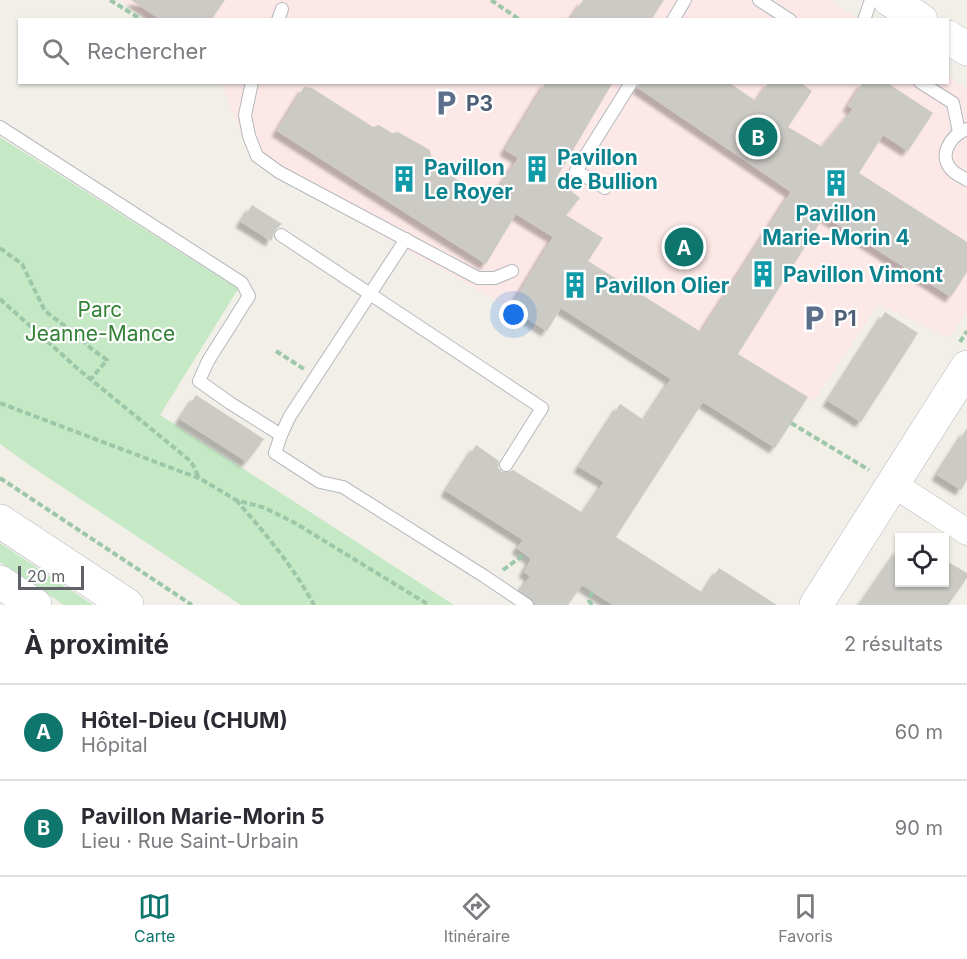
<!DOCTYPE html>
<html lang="fr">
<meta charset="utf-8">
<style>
body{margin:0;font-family:Inter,sans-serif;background:#f7f7f7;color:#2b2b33}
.controls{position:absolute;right:18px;bottom:18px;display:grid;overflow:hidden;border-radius:0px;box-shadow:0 2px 4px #0004}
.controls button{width:54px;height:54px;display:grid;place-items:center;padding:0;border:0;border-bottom:2px solid #e1e1e2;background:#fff;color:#2b2b33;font:30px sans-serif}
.scale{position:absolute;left:18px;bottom:15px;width:66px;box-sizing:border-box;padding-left:6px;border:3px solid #5f6368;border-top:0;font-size:16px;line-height:21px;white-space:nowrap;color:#5f6368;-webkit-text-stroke:4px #fff;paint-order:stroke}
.you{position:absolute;left:514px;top:315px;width:21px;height:21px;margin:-15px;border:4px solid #fff;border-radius:50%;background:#1a73e8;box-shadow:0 0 0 9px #1a73e833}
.badge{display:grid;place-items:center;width:39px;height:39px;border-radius:50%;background:#0f766e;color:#fff;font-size:20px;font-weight:700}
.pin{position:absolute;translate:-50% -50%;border:3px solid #fff;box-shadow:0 2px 6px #0006}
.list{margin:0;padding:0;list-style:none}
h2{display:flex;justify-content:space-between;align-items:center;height:78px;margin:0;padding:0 24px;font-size:26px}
h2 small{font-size:20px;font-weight:400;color:#7c7c81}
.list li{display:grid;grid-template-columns:39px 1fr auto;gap:18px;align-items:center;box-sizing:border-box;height:96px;padding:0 24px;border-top:2px solid #e1e1e2}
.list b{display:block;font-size:22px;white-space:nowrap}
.list p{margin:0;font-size:20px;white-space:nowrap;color:#7c7c81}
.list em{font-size:20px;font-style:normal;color:#7c7c81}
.icon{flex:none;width:33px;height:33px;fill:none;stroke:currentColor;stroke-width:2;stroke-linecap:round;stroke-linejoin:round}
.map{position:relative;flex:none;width:967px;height:605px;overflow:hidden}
.search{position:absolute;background:#fff;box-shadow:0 2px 4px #0004;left:18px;right:18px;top:18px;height:66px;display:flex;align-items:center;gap:15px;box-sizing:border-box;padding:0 21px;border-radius:0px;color:#7c7c81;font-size:22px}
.sheet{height:270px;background:#fff}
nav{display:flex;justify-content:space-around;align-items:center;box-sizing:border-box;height:84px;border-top:2px solid #e1e1e2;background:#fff;font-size:16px;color:#7c7c81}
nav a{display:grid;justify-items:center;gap:3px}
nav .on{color:#0f766e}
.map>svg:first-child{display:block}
.medical{fill:#fce8e6}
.green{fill:#c5e8c5}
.building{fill:#cccac5;filter:url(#shadow)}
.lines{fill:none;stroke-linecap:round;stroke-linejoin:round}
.lane-casing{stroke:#b5b8bc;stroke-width:14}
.street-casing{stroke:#b5b8bc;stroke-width:27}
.secondary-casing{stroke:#b6babf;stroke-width:34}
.path{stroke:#9cc7a9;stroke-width:4;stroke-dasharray:6 3;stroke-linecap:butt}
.lane{stroke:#fff;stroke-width:12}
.street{stroke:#fff;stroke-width:26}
.secondary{stroke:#fff;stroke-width:33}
.labels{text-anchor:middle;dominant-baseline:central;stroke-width:4.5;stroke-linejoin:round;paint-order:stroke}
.service-label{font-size:21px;font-weight:bold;fill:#4e5e75;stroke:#fff;text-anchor:start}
.culture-label{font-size:21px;font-weight:bold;fill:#0d838f;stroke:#fff;text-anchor:start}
.park-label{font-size:21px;fill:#348238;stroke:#fff}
</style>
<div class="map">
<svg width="967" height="605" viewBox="0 0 967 605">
<defs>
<filter id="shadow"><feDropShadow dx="-5.5" dy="5.5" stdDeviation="1.5" flood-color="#0004"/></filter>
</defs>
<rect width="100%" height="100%" fill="#f1efe8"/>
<g class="medical">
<polygon points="121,0 828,0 859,19 148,20"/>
<polygon points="948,76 967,89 967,310 949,338 878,304 814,401 701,332 671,379 562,308 547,331 510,308 251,162 222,83 948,82"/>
</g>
<g class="green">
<polygon points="0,137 238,289 160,415 454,605 241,605 32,467 0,444"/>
<polygon points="0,543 93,605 64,605 0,562"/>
</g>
<g class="building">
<polygon points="131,0 225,0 211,20 161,20"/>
<polygon points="583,0 664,0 651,20 570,20"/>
<polygon points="546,82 613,82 556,179 580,198 566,215 603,238 588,261 701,332 791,192 638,88 639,82 728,82 756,101 769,82 800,82 812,91 788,127 822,147 853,109 848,106 863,82 886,82 933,113 908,151 883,135 859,173 967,242 967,272 951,297 824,216 738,354 808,397 791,423 775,448 703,402 616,537 703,593 719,568 777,605 613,605 582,585 568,605 535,605 532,599 520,591 530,576 524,572 531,559 517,548 523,540 446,491 476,445 499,461 498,468 502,472 509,472 513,470 583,513 604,482 579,467 620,404 644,420 671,379 561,308 547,331 510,308 553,237 516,214 486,264 277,131 304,87 312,88 373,127 379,125 392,133 398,132 430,150 432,159 443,166 442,170 475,191 477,187 493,197 518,158 505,150"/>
<polygon points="252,205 282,224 274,231 273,237 271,241 241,222"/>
<polygon points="885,312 918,333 861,422 828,401"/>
<polygon points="196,395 264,439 247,462 180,419"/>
<polygon points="967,428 967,480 961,490 937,475"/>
<polygon points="900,547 900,582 945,582 945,560 967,573 967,578 948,605 860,605"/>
</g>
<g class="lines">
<defs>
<g id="lane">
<polyline points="759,0 790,20"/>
<polyline points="278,20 282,9"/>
<polyline points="673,20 685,0"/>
<polyline points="864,20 871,0"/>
<polyline points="252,82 245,115 249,136 257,156 279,172 478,278 495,278 512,271"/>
<polyline points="920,82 953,103 959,132"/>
<polyline points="0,127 242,283 249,296 208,361 199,381 230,403 281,435 275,453 320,482 343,487 484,576 527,605"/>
<path d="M967,129C950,136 936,157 954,172C957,175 963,177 967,180"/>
<polyline points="605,188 576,171 631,83"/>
<polyline points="281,235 542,408 506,465"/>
<polyline points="281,435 290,416 406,239"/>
</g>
<polyline id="street" points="893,484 967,532"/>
<g id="secondary">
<polyline points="890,0 921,20"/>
<polyline points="948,37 967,49"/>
<polyline points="0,521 127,605"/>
<polyline points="0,582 35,605"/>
<polyline points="816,605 967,367"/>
</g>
</defs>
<use href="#lane" class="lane-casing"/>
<use href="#street" class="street-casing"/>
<use href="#secondary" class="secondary-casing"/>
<g class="path">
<polyline points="110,0 142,20"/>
<polyline points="491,0 520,20"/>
<polyline points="0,248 22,264 45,311 69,329 93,350 107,360 90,380"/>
<polyline points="0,299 78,369 188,459 193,465 199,478"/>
<polyline points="960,342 967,331"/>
<polyline points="276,351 304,369"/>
<polyline points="0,403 182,472 199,478 236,500 265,508 295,523 429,605"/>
<polyline points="791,423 869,470"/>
<polyline points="0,478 192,605"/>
<path d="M236,500C265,533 293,566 314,605"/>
<polyline points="503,570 525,554"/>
<polyline points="592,605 589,601 592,591"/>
</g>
<use href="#lane" class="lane"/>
<use href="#street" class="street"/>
<use href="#secondary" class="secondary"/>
</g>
<defs>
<symbol id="parking-bare" viewBox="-9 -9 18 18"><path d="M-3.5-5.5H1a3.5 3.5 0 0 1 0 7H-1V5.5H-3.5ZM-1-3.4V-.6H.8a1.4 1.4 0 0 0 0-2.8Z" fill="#5c6f8a" stroke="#fff" stroke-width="2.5" paint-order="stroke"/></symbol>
<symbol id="building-bare" viewBox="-9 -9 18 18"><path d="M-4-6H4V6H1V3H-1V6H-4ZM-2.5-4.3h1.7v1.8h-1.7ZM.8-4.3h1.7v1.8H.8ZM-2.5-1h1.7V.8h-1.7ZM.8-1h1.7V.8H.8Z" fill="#0f9aa8" stroke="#fff" stroke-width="2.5" paint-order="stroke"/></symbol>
</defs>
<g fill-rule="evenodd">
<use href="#parking-bare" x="427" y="84" width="38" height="38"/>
<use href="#building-bare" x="518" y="150" width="38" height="38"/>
<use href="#building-bare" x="385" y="160" width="38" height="38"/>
<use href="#building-bare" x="817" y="164" width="38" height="38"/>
<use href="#building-bare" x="744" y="255" width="38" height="38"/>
<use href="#building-bare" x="556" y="266" width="38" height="38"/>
<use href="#parking-bare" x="795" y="299" width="38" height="38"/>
</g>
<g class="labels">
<g class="service-label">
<text x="466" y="103">P3</text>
<text x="834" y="318">P1</text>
</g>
<g class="culture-label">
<text x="557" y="157">Pavillon<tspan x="557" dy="24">de Bullion</tspan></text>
<text x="424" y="167">Pavillon<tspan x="424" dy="24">Le Royer</tspan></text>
<text x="836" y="213" text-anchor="middle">Pavillon<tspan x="836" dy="24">Marie-Morin 4</tspan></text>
<text x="783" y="274">Pavillon Vimont</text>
<text x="595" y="285">Pavillon Olier</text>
</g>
<g class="park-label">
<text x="100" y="309">Parc<tspan x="100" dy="24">Jeanne-Mance</tspan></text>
</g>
</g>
</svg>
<div class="controls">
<button><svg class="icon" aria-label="locate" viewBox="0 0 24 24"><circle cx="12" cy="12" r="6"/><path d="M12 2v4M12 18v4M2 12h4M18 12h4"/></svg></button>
</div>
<div class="scale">20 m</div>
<div class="you"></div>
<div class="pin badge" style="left:684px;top:247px">A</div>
<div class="pin badge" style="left:758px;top:137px">B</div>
<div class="search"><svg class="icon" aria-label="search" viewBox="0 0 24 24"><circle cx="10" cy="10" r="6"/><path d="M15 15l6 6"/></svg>Rechercher</div>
</div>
<section class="sheet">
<h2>À proximité<small>2 résultats</small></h2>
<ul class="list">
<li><span class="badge">A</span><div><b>Hôtel-Dieu (CHUM)</b><p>Hôpital</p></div><em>60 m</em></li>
<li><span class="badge">B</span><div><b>Pavillon Marie-Morin 5</b><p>Lieu · Rue Saint-Urbain</p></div><em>90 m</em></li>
</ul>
</section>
<nav>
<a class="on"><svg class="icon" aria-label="map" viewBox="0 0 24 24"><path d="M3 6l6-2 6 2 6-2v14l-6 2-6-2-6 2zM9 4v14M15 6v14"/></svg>Carte</a>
<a><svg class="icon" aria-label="directions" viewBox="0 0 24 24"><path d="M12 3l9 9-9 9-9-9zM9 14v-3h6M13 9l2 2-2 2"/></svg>Itinéraire</a>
<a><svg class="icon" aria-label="saved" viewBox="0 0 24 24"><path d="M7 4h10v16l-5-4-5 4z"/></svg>Favoris</a>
</nav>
